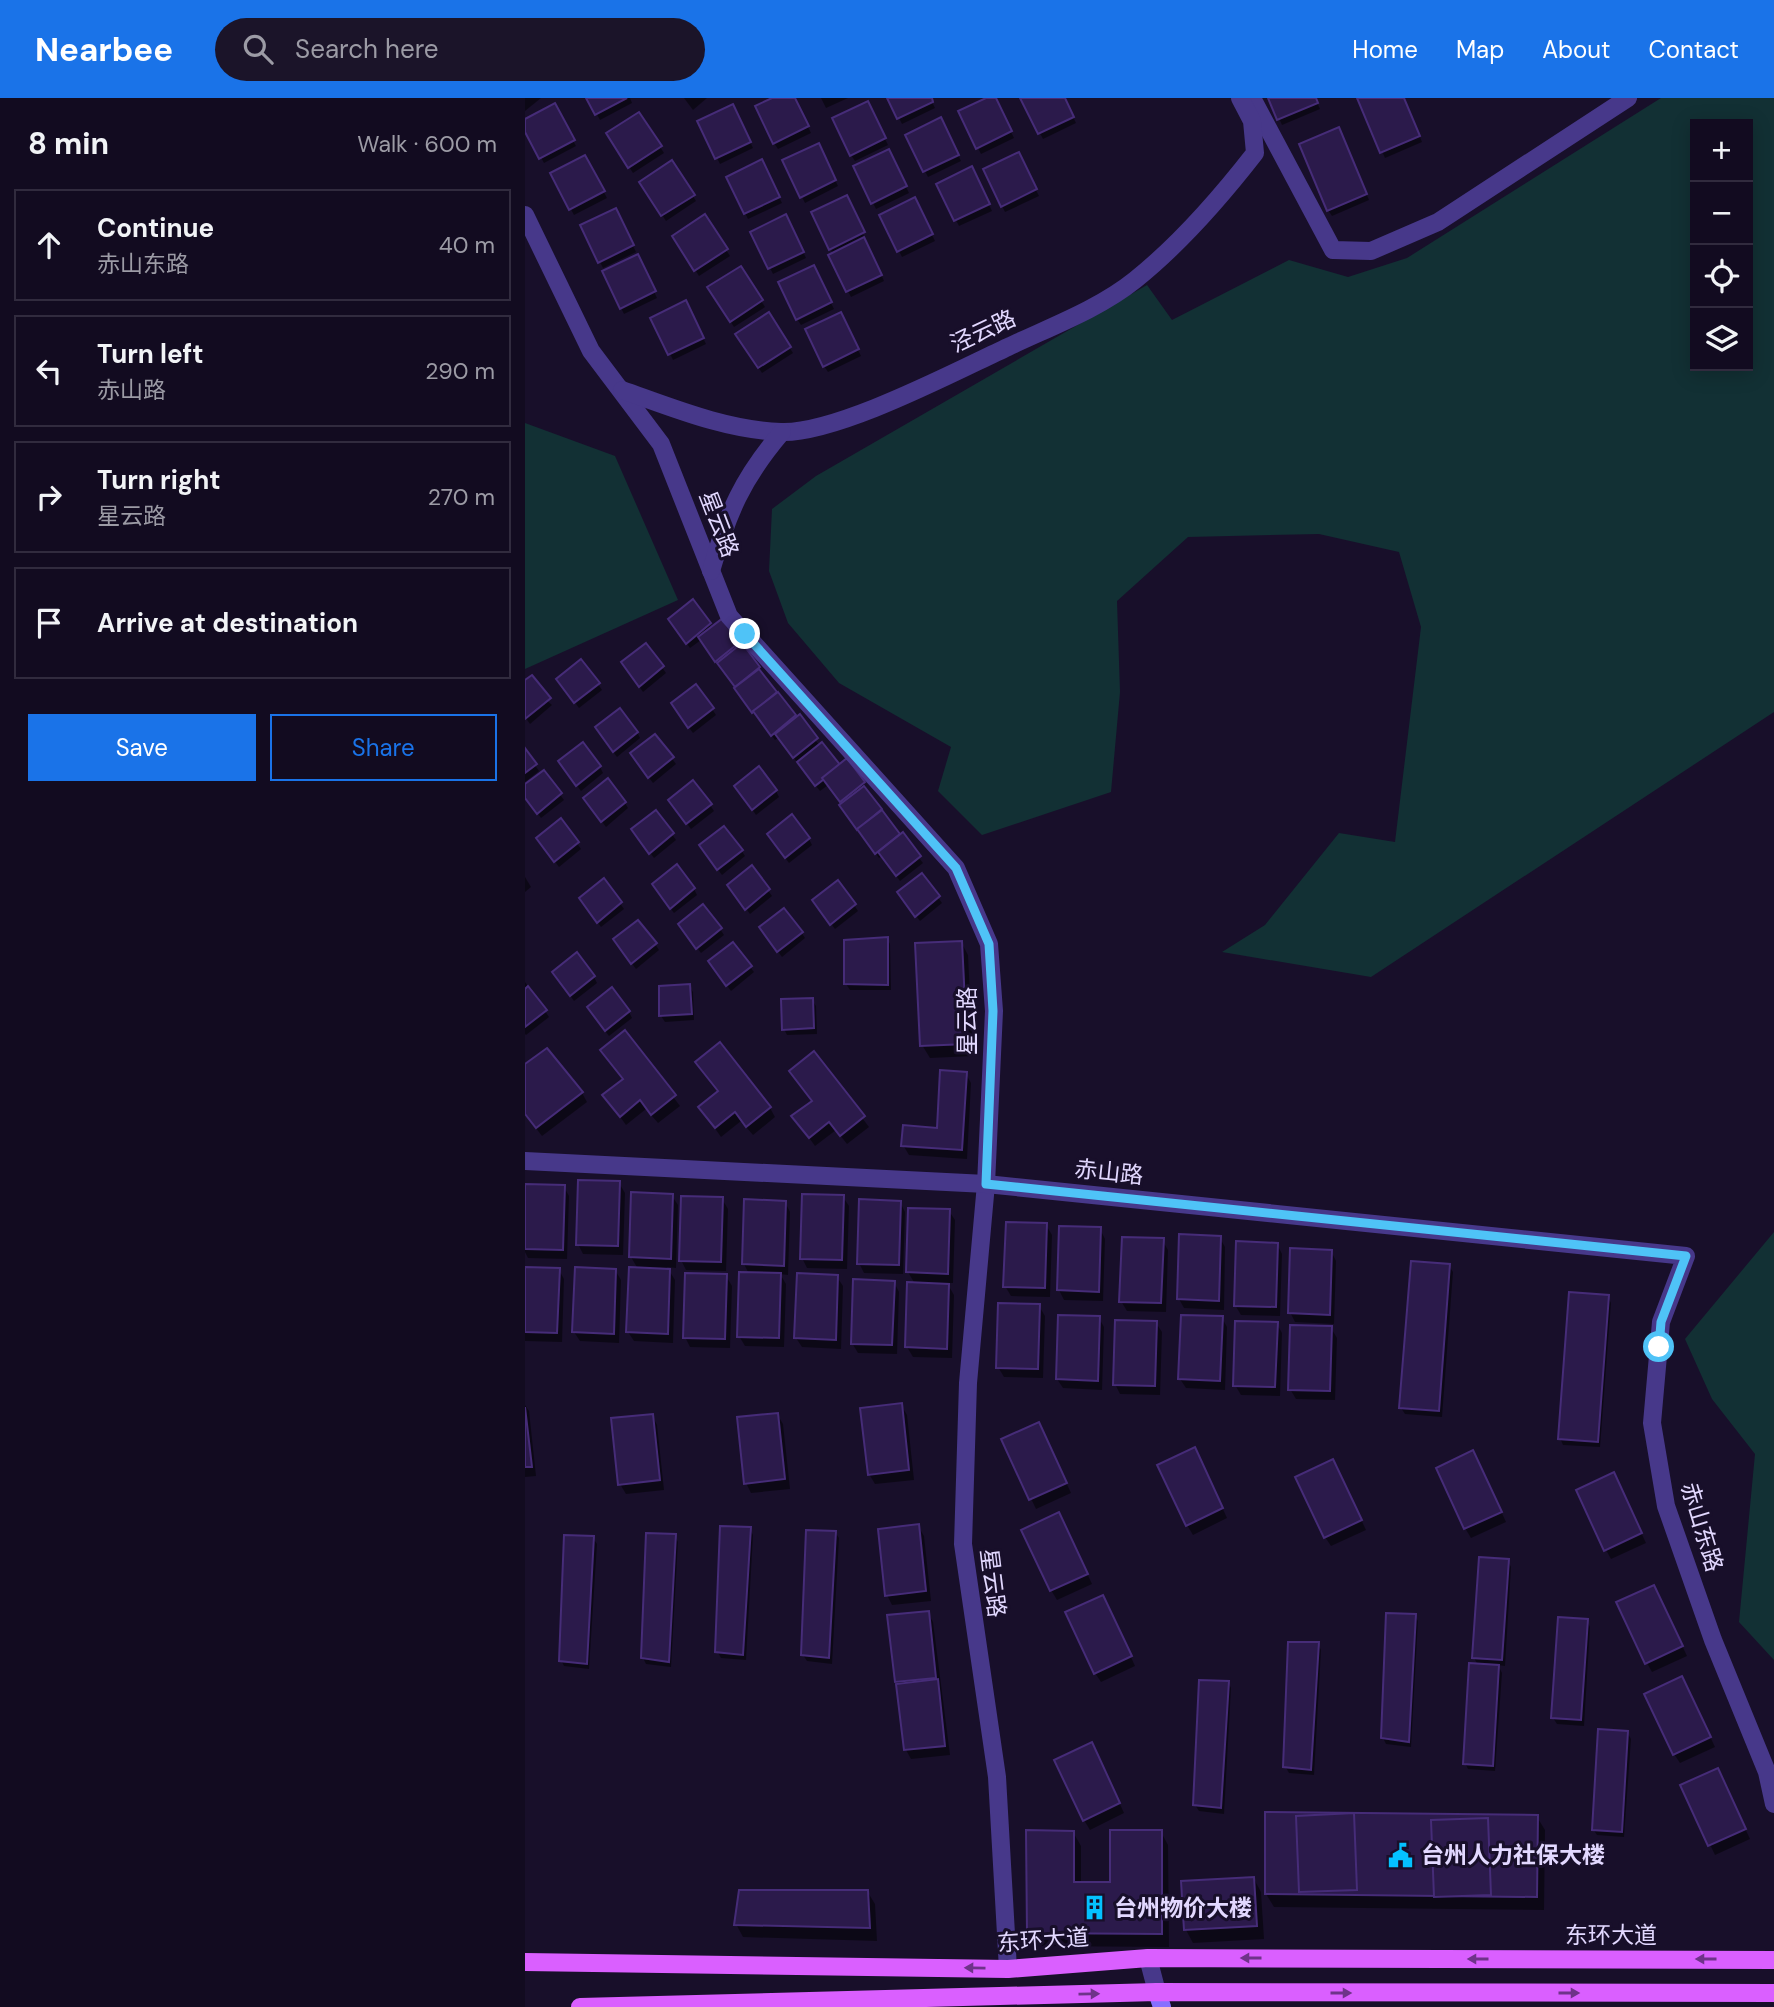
<!DOCTYPE html>
<meta charset="utf-8">
<style>
body{margin:0;font-family:"DM Sans","Noto Sans SC",sans-serif;background:#1b1429;color:#f1f3f6}
.controls{position:absolute;right:21px;top:21px;display:grid;overflow:hidden;border-radius:0px;box-shadow:0 4px 18px #0003}
.controls button{width:63px;height:63px;display:grid;place-items:center;padding:0;border:0;border-bottom:2px solid #312b3e;background:#120b20;color:#f1f3f6;font:35px sans-serif}
.stop{position:absolute;width:21px;height:21px;margin:-16px;border:5px solid #4fc3f7;border-radius:50%;background:#fff}
.stop.end{background:#4fc3f7;border-color:#fff;box-shadow:0 2px 7px #0008}
.list{margin:0;padding:0;list-style:none}
h2{display:flex;justify-content:space-between;align-items:center;height:91px;margin:0;padding:0 28px;font-size:30px}
h2 small{font-size:23px;font-weight:400;color:#9c9ba5}
.list li{display:grid;grid-template-columns:46px 1fr auto;gap:21px;align-items:center;box-sizing:border-box;height:112px;margin:0 14px 14px;padding:0 14px;border:2px solid #312b3e;border-radius:0px}
.list b{display:block;font-size:26px;white-space:nowrap}
.list p{margin:0;font-size:23px;white-space:nowrap;color:#9c9ba5}
.list em{font-size:23px;font-style:normal;color:#9c9ba5}
.actions{display:flex;gap:14px;padding:21px 28px}
.actions a{flex:1;padding:16px 0;border:2px solid #1a73e8;border-radius:0px;text-align:center;font-size:24px;color:#1a73e8}
.actions .main{background:#1a73e8;color:#fff}
.icon{flex:none;width:38px;height:38px;fill:none;stroke:currentColor;stroke-width:2;stroke-linecap:round;stroke-linejoin:round}
.map{position:relative;flex:none;width:1249px;height:1909px;overflow:hidden}
header{display:flex;align-items:center;gap:42px;box-sizing:border-box;height:98px;padding:0 35px;background:#1a73e8;color:#fff}
header strong{font-size:33px}
nav{display:flex;gap:38px;margin-inline-start:auto;font-size:24px}
.search{width:490px;height:63px;background:#1b1429;display:flex;align-items:center;gap:18px;box-sizing:border-box;padding:0 24px;border-radius:38px;color:#9c9ba5;font-size:26px}
main{display:flex}
aside{flex:1;background:#120b20}
.map>svg:first-child{display:block}
.green{fill:#123034;fill-rule:evenodd}
.shadow{fill:#0007}
.building{fill:#2b1a4b;stroke:#462c78;stroke-width:2}
.lines{fill:none;stroke-linecap:round;stroke-linejoin:round}
.minor{stroke:#47388a;stroke-width:18}
.tertiary{stroke:#47388a;stroke-width:18}
.secondary{stroke:#876fff;stroke-width:18}
.primary{stroke:#da5fff;stroke-width:18}
.oneway{fill:#6f338a}
.route{stroke:#4fc3f7;stroke-width:9}
.labels{text-anchor:middle;dominant-baseline:central;stroke-width:6;stroke-linejoin:round;paint-order:stroke}
.street-label{font-size:23px;fill:#e2d8ff;stroke:#180f2a}
.poi-label{font-size:23px;font-weight:bold;fill:#e2d8ff;stroke:#180f2a;text-anchor:start}
</style>
<header>
<strong>Nearbee</strong>
<div class="search"><svg class="icon" aria-label="search" viewBox="0 0 24 24"><circle cx="10" cy="10" r="6"/><path d="M15 15l6 6"/></svg>Search here</div>
<nav><a>Home</a><a>Map</a><a>About</a><a>Contact</a></nav>
</header>
<main>
<aside>
<h2>8 min<small>Walk · 600 m</small></h2>
<ul class="list">
<li><svg class="icon" aria-label="ahead" viewBox="0 0 24 24"><path d="M12 20V5M6 11l6-6 6 6"/></svg><div><b>Continue</b><p>赤山东路</p></div><em>40 m</em></li>
<li><svg class="icon" aria-label="left" viewBox="0 0 24 24"><path d="M17 20v-9H6M10 6l-5 5 5 5"/></svg><div><b>Turn left</b><p>赤山路</p></div><em>290 m</em></li>
<li><svg class="icon" aria-label="right" viewBox="0 0 24 24"><path d="M7 20v-9h11M14 6l5 5-5 5"/></svg><div><b>Turn right</b><p>星云路</p></div><em>270 m</em></li>
<li><svg class="icon" aria-label="arrive" viewBox="0 0 24 24"><path d="M6 21V4h12l-3 4 3 4H6"/></svg><div><b>Arrive at destination</b></div></li>
</ul>
<div class="actions"><a class="main">Save</a><a>Share</a></div>
</aside>
<div class="map">
<svg width="1249" height="1909" viewBox="0 0 1249 1909">
<rect width="100%" height="100%" fill="#180f2a"/>
<g class="green">
<path d="M1136,0H1249V614L846,879L697,854L740,827L814,735L870,744L896,529L874,454L794,436L663,439L592,503L595,594L586,694L457,737L413,693L426,649L314,585L263,525L244,473L247,411L291,378L622,187L647,222L764,162L823,179L882,160ZM1170,26H1223V268H1170Z"/>
<polygon points="0,325 90,358 153,502 0,571"/>
<polygon points="1249,1134 1249,1562 1214,1524 1230,1356 1187,1301 1160,1241"/>
</g>
<g class="shadow">
<polygon points="0,0 16,0 0,13"/>
<polygon points="63,0 105,0 107,5 75,22"/>
<polygon points="159,0 182,0 168,12"/>
<polygon points="251,0 269,0 286,35 253,51 249,45"/>
<polygon points="296,0 323,0 301,10"/>
<polygon points="364,0 405,0 410,10 377,26"/>
<polygon points="465,0 469,0 489,40 456,56 453,50"/>
<polygon points="497,0 539,0 551,25 518,41"/>
<polygon points="745,0 790,0 795,11 757,27"/>
<polygon points="834,0 879,0 897,44 860,60"/>
<polygon points="29,7 51,48 19,65 0,30 0,23"/>
<polygon points="346,11 363,47 330,63 326,57"/>
<polygon points="211,14 228,50 195,66 192,60"/>
<polygon points="114,16 139,55 108,75 83,36"/>
<polygon points="419,28 436,63 403,79 382,38"/>
<polygon points="817,37 844,102 807,118 803,112"/>
<polygon points="296,53 313,88 280,105 277,99"/>
<polygon points="60,59 82,100 49,117 27,76"/>
<polygon points="367,59 384,95 351,111 348,105"/>
<polygon points="496,62 514,98 480,114 477,108"/>
<polygon points="147,64 171,103 141,123 116,84"/>
<polygon points="239,69 257,105 223,121 220,115"/>
<polygon points="450,77 467,113 434,128 413,87"/>
<polygon points="324,105 359,183 326,199 305,158 308,156 306,151"/>
<polygon points="393,107 410,143 377,159 374,153"/>
<polygon points="94,118 111,154 78,170 75,164"/>
<polygon points="180,119 205,158 174,178 149,138"/>
<polygon points="264,124 281,160 248,176 227,134"/>
<polygon points="115,164 132,200 99,216 96,210"/>
<polygon points="215,170 240,209 209,229 184,190"/>
<polygon points="291,175 309,211 276,227 272,221"/>
<polygon points="164,210 181,246 148,262 128,220"/>
<polygon points="243,216 268,255 237,275 212,236"/>
<polygon points="318,222 336,258 303,274 299,268"/>
<polygon points="168,504 187,530 197,522 271,621 314,669 339,685 340,692 398,765 375,783 357,758 354,760 303,687 295,693 253,640 250,642 176,542 165,550 149,527"/>
<polygon points="121,547 141,575 118,594 102,571"/>
<polygon points="0,584 27,607 5,626 0,619"/>
<polygon points="73,586 77,592 54,610 37,587"/>
<polygon points="187,611 191,617 168,635 151,612"/>
<polygon points="112,634 115,640 92,659 75,636"/>
<polygon points="130,638 151,666 128,685 111,662"/>
<polygon points="0,653 14,673 0,684"/>
<polygon points="75,669 78,675 56,693 39,670"/>
<polygon points="18,674 39,702 16,720 0,698 0,688"/>
<polygon points="251,693 254,699 231,717 215,694"/>
<polygon points="100,705 103,710 81,729 64,706"/>
<polygon points="185,707 189,713 166,731 149,708"/>
<polygon points="131,714 151,742 129,760 112,737"/>
<polygon points="36,723 56,751 34,769 17,746"/>
<polygon points="284,741 287,747 264,765 247,742"/>
<polygon points="216,752 220,758 197,777 180,754"/>
<polygon points="227,770 247,798 225,816 208,793"/>
<polygon points="397,777 417,805 395,823 378,801"/>
<polygon points="0,779 6,789 0,794"/>
<polygon points="79,783 99,811 76,829 59,806"/>
<polygon points="169,791 172,797 149,815 132,792"/>
<polygon points="329,807 333,813 310,831 293,808"/>
<polygon points="195,831 199,837 176,855 159,832"/>
<polygon points="276,834 280,840 257,859 240,836"/>
<polygon points="362,840 365,846 366,892 325,892 321,886"/>
<polygon points="436,844 443,857 448,958 405,960 397,947"/>
<polygon points="130,846 134,852 111,871 94,848"/>
<polygon points="225,869 229,874 206,893 189,870"/>
<polygon points="69,879 72,885 49,903 33,880"/>
<polygon points="0,884 24,919 1,937 0,936"/>
<polygon points="164,888 168,894 169,922 140,924 136,918"/>
<polygon points="287,902 291,908 292,936 262,937 259,931"/>
<polygon points="104,914 107,920 84,938 67,915"/>
<polygon points="100,935 155,1008 133,1025 121,1011 101,1027 80,998 99,983 77,953"/>
<polygon points="289,956 344,1029 322,1046 311,1032 290,1048 269,1019 288,1004 266,974"/>
<polygon points="172,964 245,1010 250,1019 228,1037 216,1023 196,1039 175,1009 194,994"/>
<polygon points="0,968 57,995 62,1004 17,1038 0,1016"/>
<polygon points="441,976 446,985 442,1061 384,1057 378,1047 413,1031"/>
<polygon points="94,1085 100,1095 98,1157 58,1156 53,1146"/>
<polygon points="0,1087 39,1089 44,1098 42,1161 3,1160 0,1154"/>
<polygon points="147,1098 153,1107 151,1170 142,1169 150,1182 148,1245 109,1243 103,1234 113,1171 106,1159"/>
<polygon points="318,1099 324,1108 322,1171 282,1170 277,1160"/>
<polygon points="197,1101 203,1111 201,1173 161,1172 156,1162"/>
<polygon points="260,1104 265,1114 263,1177 255,1176 261,1186 259,1249 220,1248 214,1238 224,1176 219,1166"/>
<polygon points="375,1104 380,1114 378,1176 339,1175 334,1165"/>
<polygon points="424,1113 430,1122 428,1185 422,1185 429,1197 427,1260 388,1259 382,1249 390,1186 383,1174"/>
<polygon points="521,1127 527,1137 525,1199 486,1198 480,1188"/>
<polygon points="575,1131 580,1141 578,1203 539,1202 534,1192"/>
<polygon points="695,1140 700,1149 699,1212 659,1210 654,1201"/>
<polygon points="637,1142 643,1152 641,1214 602,1213 596,1203"/>
<polygon points="752,1146 757,1156 755,1218 716,1217 710,1207"/>
<polygon points="806,1153 811,1163 809,1226 770,1224 765,1214"/>
<polygon points="924,1168 928,1174 917,1319 880,1316 876,1310"/>
<polygon points="0,1171 34,1172 39,1181 37,1244 0,1243"/>
<polygon points="90,1172 96,1182 94,1245 55,1243 49,1234"/>
<polygon points="201,1178 207,1188 205,1250 165,1249 160,1239"/>
<polygon points="312,1179 318,1188 316,1251 277,1249 271,1240"/>
<polygon points="369,1184 374,1194 372,1256 333,1255 327,1245"/>
<polygon points="1083,1199 1086,1205 1075,1349 1038,1347 1035,1340"/>
<polygon points="514,1208 520,1218 518,1280 479,1279 473,1269"/>
<polygon points="574,1220 579,1229 577,1292 538,1290 532,1281"/>
<polygon points="697,1220 702,1229 700,1292 661,1290 655,1281"/>
<polygon points="631,1225 637,1234 635,1297 595,1296 590,1286"/>
<polygon points="752,1226 757,1235 755,1298 716,1297 710,1287"/>
<polygon points="806,1230 812,1240 810,1302 771,1301 765,1291"/>
<polygon points="0,1307 4,1313 11,1378 0,1379"/>
<polygon points="376,1307 382,1317 389,1382 350,1386 344,1376"/>
<polygon points="252,1316 258,1326 265,1391 226,1395 221,1385"/>
<polygon points="127,1317 132,1327 139,1392 101,1396 95,1386"/>
<polygon points="518,1335 546,1395 511,1411 478,1342"/>
<polygon points="675,1361 702,1420 668,1437 662,1427"/>
<polygon points="953,1364 981,1424 946,1440 940,1430"/>
<polygon points="813,1373 841,1432 806,1448 800,1439"/>
<polygon points="1093,1386 1121,1445 1086,1461 1081,1452"/>
<polygon points="539,1426 567,1486 532,1502 526,1492"/>
<polygon points="393,1428 399,1438 406,1503 367,1507 362,1497"/>
<polygon points="225,1431 228,1437 221,1562 196,1560 192,1553"/>
<polygon points="310,1434 314,1440 307,1566 282,1563 278,1557"/>
<polygon points="150,1438 153,1444 146,1569 121,1566 118,1560"/>
<polygon points="68,1440 72,1446 64,1571 39,1568 36,1562"/>
<polygon points="983,1463 986,1469 980,1568 973,1567 977,1575 970,1673 943,1671 940,1665 953,1567 949,1560"/>
<polygon points="1134,1499 1162,1558 1127,1574 1122,1565"/>
<polygon points="583,1508 610,1568 576,1584 570,1575"/>
<polygon points="403,1515 408,1524 425,1657 386,1661 381,1652 371,1583"/>
<polygon points="890,1518 893,1523 886,1649 861,1646 858,1640"/>
<polygon points="1062,1523 1065,1529 1059,1628 1032,1626 1028,1620"/>
<polygon points="793,1546 796,1552 789,1677 764,1675 760,1668"/>
<polygon points="703,1584 706,1590 699,1716 674,1713 670,1707"/>
<polygon points="1162,1590 1190,1649 1155,1665 1149,1656"/>
<polygon points="1102,1634 1106,1641 1099,1739 1072,1737 1068,1731"/>
<polygon points="572,1656 599,1715 565,1732 559,1722"/>
<polygon points="1197,1681 1225,1741 1190,1757 1157,1688"/>
<polygon points="1012,1719 1020,1732 1019,1812 749,1809 741,1796"/>
<polygon points="548,1734 556,1748 556,1785 587,1785 636,1734 643,1747 644,1849 511,1848 504,1835"/>
<polygon points="729,1781 736,1794 739,1841 668,1845 661,1832 658,1785"/>
<polygon points="342,1793 350,1806 352,1843 218,1839 211,1826"/>
</g>
<g class="building">
<polygon points="61,0 102,0 70,17"/>
<polygon points="247,0 270,0 284,28 248,46 230,8"/>
<polygon points="362,0 407,0 408,4 372,21"/>
<polygon points="461,0 471,0 487,33 451,51 433,13"/>
<polygon points="495,0 540,0 549,19 513,36"/>
<polygon points="743,0 791,0 793,5 752,22"/>
<polygon points="832,0 879,0 895,38 855,55"/>
<polygon points="343,3 361,40 325,58 307,20"/>
<polygon points="30,5 50,42 14,61 0,34 0,21"/>
<polygon points="208,6 226,44 190,61 172,23"/>
<polygon points="114,14 137,48 103,70 81,35"/>
<polygon points="416,19 434,57 398,74 380,37"/>
<polygon points="814,29 842,96 802,113 774,46"/>
<polygon points="294,45 311,82 275,100 257,62"/>
<polygon points="364,51 382,88 346,106 328,68"/>
<polygon points="494,54 512,91 476,109 458,71"/>
<polygon points="60,57 80,93 44,112 25,75"/>
<polygon points="237,61 255,99 219,116 201,79"/>
<polygon points="147,62 170,97 136,118 114,84"/>
<polygon points="447,68 465,106 429,123 411,86"/>
<polygon points="322,97 340,134 304,152 286,114"/>
<polygon points="390,99 408,136 372,154 354,117"/>
<polygon points="91,110 109,147 73,165 55,127"/>
<polygon points="180,116 203,151 169,173 147,138"/>
<polygon points="261,116 279,154 243,171 225,134"/>
<polygon points="339,139 357,177 321,194 303,157"/>
<polygon points="113,156 131,193 95,211 77,173"/>
<polygon points="289,167 307,204 271,222 253,184"/>
<polygon points="216,168 238,202 205,224 182,189"/>
<polygon points="161,202 179,240 143,257 125,220"/>
<polygon points="244,214 266,249 233,270 210,236"/>
<polygon points="316,214 334,251 298,269 280,231"/>
<polygon points="168,501 186,525 161,546 143,521"/>
<polygon points="198,520 216,543 190,564 173,539"/>
<polygon points="121,545 139,568 114,589 96,564"/>
<polygon points="217,545 235,569 210,589 192,565"/>
<polygon points="56,561 75,585 49,605 31,581"/>
<polygon points="234,571 252,594 227,615 209,590"/>
<polygon points="7,577 26,600 0,621 0,582"/>
<polygon points="171,586 189,610 163,630 146,605"/>
<polygon points="253,594 271,617 246,638 228,613"/>
<polygon points="95,610 113,634 88,654 70,629"/>
<polygon points="275,616 293,640 268,660 250,636"/>
<polygon points="130,636 149,659 123,680 105,655"/>
<polygon points="58,644 76,668 51,688 33,663"/>
<polygon points="297,644 316,668 290,688 272,664"/>
<polygon points="0,650 12,666 0,675"/>
<polygon points="322,660 340,684 315,704 297,680"/>
<polygon points="234,668 252,692 227,712 209,688"/>
<polygon points="19,672 37,695 12,716 0,700 0,686"/>
<polygon points="83,680 101,704 76,724 58,700"/>
<polygon points="168,682 187,706 161,726 143,702"/>
<polygon points="339,688 357,711 332,732 314,707"/>
<polygon points="131,712 149,735 124,756 106,731"/>
<polygon points="357,712 375,736 350,756 332,731"/>
<polygon points="267,716 285,740 260,760 242,736"/>
<polygon points="36,720 54,744 29,764 11,740"/>
<polygon points="199,728 218,752 192,772 174,747"/>
<polygon points="378,734 396,758 371,778 353,754"/>
<polygon points="152,766 170,790 145,811 127,786"/>
<polygon points="227,767 245,791 220,812 202,787"/>
<polygon points="397,775 415,798 390,819 372,794"/>
<polygon points="79,780 97,804 72,825 54,800"/>
<polygon points="313,782 331,806 305,827 287,802"/>
<polygon points="178,806 197,830 171,851 153,826"/>
<polygon points="259,810 278,834 252,854 234,829"/>
<polygon points="113,822 132,845 106,866 88,841"/>
<polygon points="363,839 363,887 319,886 319,842"/>
<polygon points="437,843 442,946 395,948 390,845"/>
<polygon points="208,844 227,868 201,888 183,863"/>
<polygon points="52,854 70,878 45,898 27,874"/>
<polygon points="165,886 167,916 134,918 134,888"/>
<polygon points="3,888 22,912 0,929 0,891"/>
<polygon points="87,889 105,913 80,933 62,909"/>
<polygon points="288,900 289,930 257,932 256,901"/>
<polygon points="100,932 151,997 126,1017 115,1002 95,1019 77,997 98,981 75,952"/>
<polygon points="195,944 246,1009 221,1029 210,1014 190,1030 173,1009 193,993 170,964"/>
<polygon points="22,950 58,994 11,1030 0,1016 0,966"/>
<polygon points="289,953 340,1018 315,1038 304,1024 284,1040 266,1018 287,1003 264,973"/>
<polygon points="415,972 442,974 437,1052 376,1048 378,1027 412,1030"/>
<polygon points="53,1082 95,1083 93,1148 51,1147"/>
<polygon points="0,1086 40,1087 38,1152 0,1151"/>
<polygon points="106,1094 148,1096 146,1161 104,1159"/>
<polygon points="277,1096 319,1097 317,1162 275,1161"/>
<polygon points="156,1098 198,1099 196,1164 154,1163"/>
<polygon points="219,1101 261,1103 259,1168 217,1166"/>
<polygon points="334,1101 376,1103 374,1167 332,1166"/>
<polygon points="383,1110 425,1111 423,1176 381,1174"/>
<polygon points="481,1124 522,1125 520,1190 478,1189"/>
<polygon points="534,1128 576,1129 574,1194 532,1192"/>
<polygon points="654,1136 696,1138 694,1203 652,1201"/>
<polygon points="597,1139 639,1140 636,1205 594,1204"/>
<polygon points="711,1143 753,1145 751,1209 709,1208"/>
<polygon points="765,1150 807,1152 805,1217 763,1215"/>
<polygon points="886,1163 925,1166 914,1313 874,1310"/>
<polygon points="0,1169 35,1170 32,1235 0,1234"/>
<polygon points="50,1169 91,1171 89,1236 47,1234"/>
<polygon points="104,1169 145,1171 143,1236 101,1234"/>
<polygon points="214,1174 256,1175 254,1240 212,1239"/>
<polygon points="160,1175 202,1176 200,1241 158,1240"/>
<polygon points="272,1175 313,1177 311,1242 269,1240"/>
<polygon points="328,1181 370,1183 367,1247 326,1246"/>
<polygon points="382,1184 424,1186 422,1251 380,1249"/>
<polygon points="1044,1194 1084,1197 1073,1344 1033,1341"/>
<polygon points="473,1205 515,1206 513,1271 471,1270"/>
<polygon points="533,1217 575,1218 573,1283 531,1281"/>
<polygon points="656,1217 698,1218 695,1283 653,1281"/>
<polygon points="590,1222 632,1223 630,1288 588,1287"/>
<polygon points="710,1223 753,1224 750,1289 708,1288"/>
<polygon points="765,1227 807,1228 805,1293 763,1292"/>
<polygon points="377,1305 384,1372 343,1377 335,1310"/>
<polygon points="0,1309 7,1369 0,1369"/>
<polygon points="253,1315 260,1381 219,1386 212,1319"/>
<polygon points="128,1316 135,1382 93,1387 86,1320"/>
<polygon points="514,1324 542,1385 504,1402 476,1341"/>
<polygon points="670,1349 698,1410 661,1428 632,1367"/>
<polygon points="948,1352 977,1414 939,1431 911,1370"/>
<polygon points="808,1361 837,1422 799,1440 770,1379"/>
<polygon points="1089,1374 1117,1435 1079,1453 1051,1392"/>
<polygon points="534,1414 563,1476 525,1493 496,1432"/>
<polygon points="394,1426 401,1493 360,1498 353,1431"/>
<polygon points="195,1428 226,1429 218,1557 190,1554"/>
<polygon points="281,1432 311,1433 304,1560 276,1557"/>
<polygon points="121,1435 151,1436 144,1564 116,1560"/>
<polygon points="39,1437 69,1438 62,1566 34,1563"/>
<polygon points="954,1459 984,1461 977,1562 947,1560"/>
<polygon points="1129,1487 1158,1548 1120,1566 1091,1504"/>
<polygon points="578,1497 607,1558 569,1576 540,1514"/>
<polygon points="404,1513 411,1580 370,1584 362,1517"/>
<polygon points="861,1515 891,1516 884,1644 856,1640"/>
<polygon points="1033,1519 1063,1521 1056,1622 1026,1620"/>
<polygon points="763,1544 794,1544 786,1672 758,1669"/>
<polygon points="944,1565 974,1567 968,1668 938,1666"/>
<polygon points="1157,1578 1186,1639 1148,1657 1119,1596"/>
<polygon points="413,1581 420,1648 379,1652 371,1586"/>
<polygon points="674,1582 704,1583 696,1710 668,1707"/>
<polygon points="1073,1631 1103,1633 1097,1734 1067,1732"/>
<polygon points="567,1644 595,1705 558,1723 529,1662"/>
<polygon points="1193,1670 1221,1731 1183,1748 1155,1687"/>
<polygon points="740,1714 1013,1717 1012,1799 740,1796"/>
<polygon points="829,1715 832,1792 774,1794 771,1718"/>
<polygon points="963,1720 966,1797 909,1799 906,1722"/>
<polygon points="501,1732 549,1733 549,1784 585,1784 585,1732 637,1732 637,1836 502,1835"/>
<polygon points="729,1779 732,1828 659,1832 656,1783"/>
<polygon points="214,1792 343,1792 345,1830 209,1827"/>
</g>
<g class="lines">
<polyline class="minor" points="727,0 808,152 846,153 913,124 1103,0"/>
<g class="tertiary">
<polyline points="0,117 66,253 136,346 204,518 431,770 464,846 469,913 461,1086 443,1285 438,1446 472,1679 483,1871"/>
<path d="M97,292C148,310 201,332 256,334C312,336 429,274 483,249C525,229 574,211 610,182C655,146 695,100 730,55L727,23L715,0"/>
<path d="M186,473C203,414 217,381 257,334"/>
<polyline points="0,1063 461,1086 1161,1158 1136,1224 1127,1325 1141,1408 1188,1542 1242,1674 1249,1706"/>
<polyline points="623,1860 632,1894"/>
</g>
<polyline class="secondary" points="632,1894 637,1909"/>
<g class="primary">
<polyline points="0,1864 483,1871 623,1860 1249,1862"/>
<polyline points="55,1909 632,1894 1249,1895"/>
</g>
</g>
<defs><path id="oneway-solid" d="M-6-.8H1V-3.2L6.5 0L1 3.2V.8H-6Z" transform="scale(1.75)"/></defs>
<g class="oneway">
<use href="#oneway-solid" transform="translate(726 1860) rotate(-180)"/>
<use href="#oneway-solid" transform="translate(953 1861) rotate(-180)"/>
<use href="#oneway-solid" transform="translate(1181 1861) rotate(-180)"/>
<use href="#oneway-solid" transform="translate(450 1870) rotate(-179)"/>
<use href="#oneway-solid" transform="translate(816 1895)"/>
<use href="#oneway-solid" transform="translate(1044 1895)"/>
<use href="#oneway-solid" transform="translate(564 1896) rotate(-1)"/>
</g>
<g class="lines">
<polyline class="route" points="220,536 431,770 464,846 468,913 461,1086 1161,1158 1136,1224 1134,1249"/>
</g>
<defs>
<symbol id="civic-bare" viewBox="-9 -9 18 18"><path d="M-.6-6.5H3V-4.5H.6V-3L4-1V1h2V6H-6V1h2V-1L-.6-3ZM-1.2 2.5V6h2.4V2.5Z" fill="#04c1ff" stroke="#180f2a" stroke-width="2.5" paint-order="stroke"/></symbol>
<symbol id="building-bare" viewBox="-9 -9 18 18"><path d="M-4-6H4V6H1V3H-1V6H-4ZM-2.5-4.3h1.7v1.8h-1.7ZM.8-4.3h1.7v1.8H.8ZM-2.5-1h1.7V.8h-1.7ZM.8-1h1.7V.8H.8Z" fill="#04c1ff" stroke="#180f2a" stroke-width="2.5" paint-order="stroke"/></symbol>
</defs>
<g fill-rule="evenodd">
<use href="#civic-bare" x="858" y="1740" width="35" height="35"/>
<use href="#building-bare" x="552" y="1792" width="35" height="35"/>
</g>
<g class="labels">
<g class="street-label">
<text transform="translate(458 233) rotate(-25)">泾云路</text>
<text transform="translate(194 426) rotate(69)">星云路</text>
<text transform="translate(442 923) rotate(-90)">星云路</text>
<text transform="translate(584 1074) rotate(6)">赤山路</text>
<text transform="translate(1177 1429) rotate(73)">赤山东路</text>
<text transform="translate(468 1485) rotate(83)">星云路</text>
<text x="1086" y="1837">东环大道</text>
<text transform="translate(518 1842) rotate(-4)">东环大道</text>
</g>
<g class="poi-label">
<text x="896" y="1757">台州人力社保大楼</text>
<text x="589" y="1810">台州物价大楼</text>
</g>
</g>
</svg>
<div class="controls">
<button>+</button>
<button>−</button>
<button><svg class="icon" aria-label="locate" viewBox="0 0 24 24"><circle cx="12" cy="12" r="6"/><path d="M12 2v4M12 18v4M2 12h4M18 12h4"/></svg></button>
<button><svg class="icon" aria-label="layers" viewBox="0 0 24 24"><path d="M12 4l9 5-9 5-9-5zM3 14l9 5 9-5"/></svg></button>
</div>
<div class="stop" style="left:1134px;top:1249px"></div>
<div class="stop end" style="left:220px;top:536px"></div>
</div>
</main>
